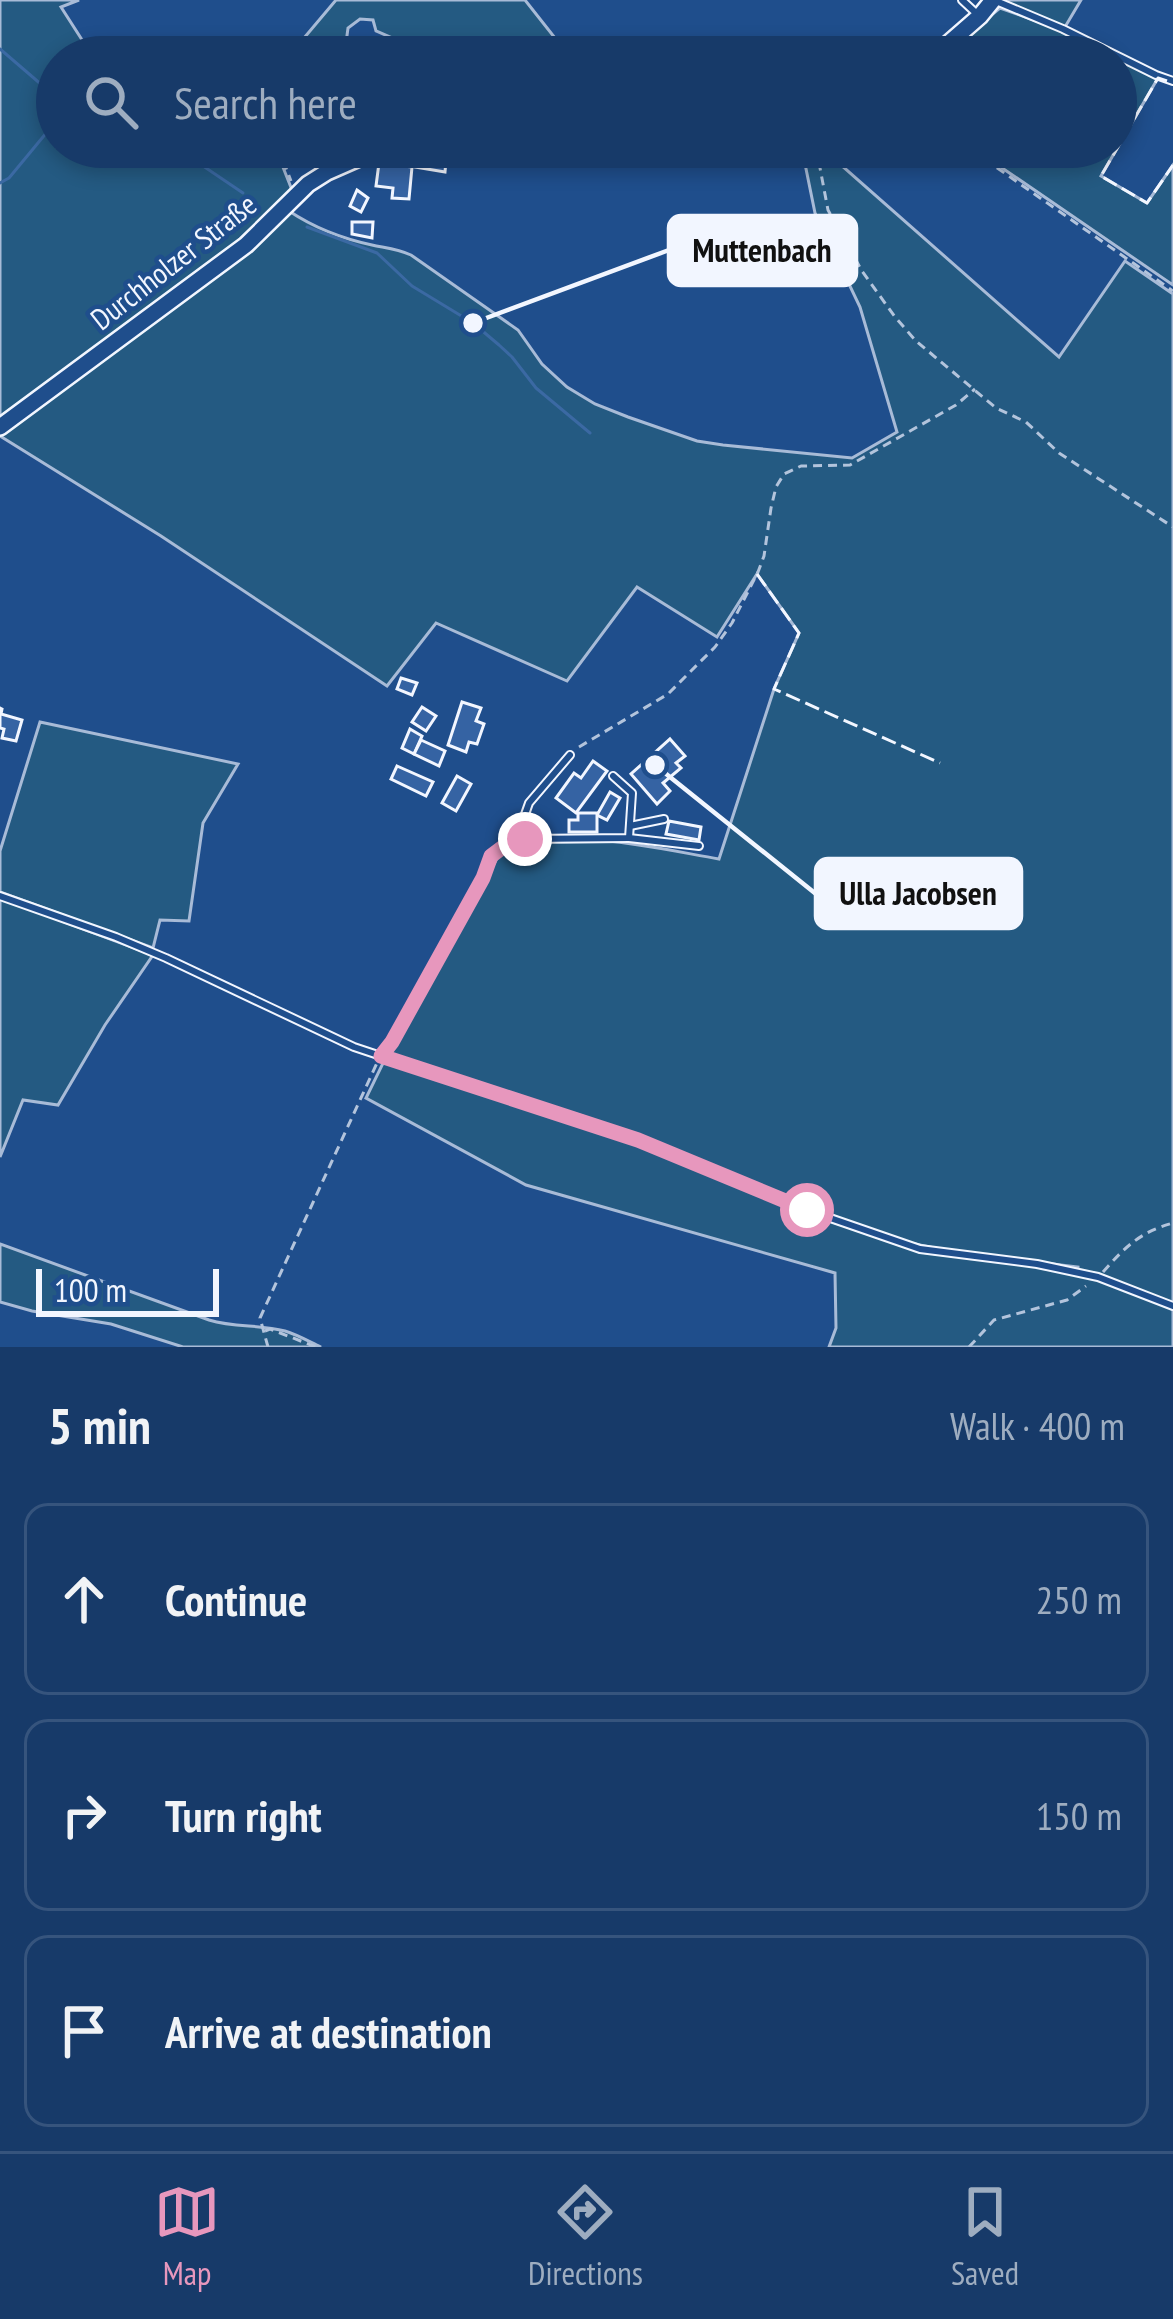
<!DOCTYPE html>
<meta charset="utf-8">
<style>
body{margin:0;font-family:"PT Sans Narrow",sans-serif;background:#244571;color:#f1f3f6}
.scale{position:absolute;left:36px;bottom:30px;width:183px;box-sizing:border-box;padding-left:12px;border:6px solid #f2f6ff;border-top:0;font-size:33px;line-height:42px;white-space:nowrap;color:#f2f6ff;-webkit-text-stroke:9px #1f4e8c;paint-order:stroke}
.stop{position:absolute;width:36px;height:36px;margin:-27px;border:9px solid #e797bd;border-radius:50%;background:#fff}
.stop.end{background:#e797bd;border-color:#fff;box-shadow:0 3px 12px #0008}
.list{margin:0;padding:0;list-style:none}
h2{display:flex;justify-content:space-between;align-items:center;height:156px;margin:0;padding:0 48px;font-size:51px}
h2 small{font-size:39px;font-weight:400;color:#9eadc0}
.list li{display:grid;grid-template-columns:78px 1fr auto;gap:36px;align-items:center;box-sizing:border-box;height:192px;margin:0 24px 24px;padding:0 24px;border:3px solid #36547d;border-radius:24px}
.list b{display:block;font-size:45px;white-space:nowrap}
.list em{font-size:39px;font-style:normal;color:#9eadc0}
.icon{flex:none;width:66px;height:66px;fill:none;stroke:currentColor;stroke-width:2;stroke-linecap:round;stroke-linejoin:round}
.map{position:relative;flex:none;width:1173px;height:1347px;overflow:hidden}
.search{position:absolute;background:#173a69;box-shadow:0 6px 18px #0003;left:36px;right:36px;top:36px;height:132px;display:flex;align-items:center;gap:30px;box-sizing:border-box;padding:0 42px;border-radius:66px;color:#9eadc0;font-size:45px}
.sheet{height:804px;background:#173a69}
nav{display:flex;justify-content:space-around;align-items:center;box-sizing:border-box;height:168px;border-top:3px solid #36547d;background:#173a69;font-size:33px;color:#9eadc0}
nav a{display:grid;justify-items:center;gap:6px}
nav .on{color:#e797bd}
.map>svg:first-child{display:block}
.green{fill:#245a82;stroke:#a8bbd7;stroke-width:3}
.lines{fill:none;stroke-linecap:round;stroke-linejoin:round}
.stream{stroke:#3b69a3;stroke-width:3}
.building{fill:#3563a3;stroke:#f2f6ff;stroke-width:3}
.lane-casing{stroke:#f2f6ff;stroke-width:10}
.secondary-casing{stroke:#f2f6ff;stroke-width:20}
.path{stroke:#b3c4dc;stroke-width:3;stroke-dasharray:9 6;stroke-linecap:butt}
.lane{stroke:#1f4e8c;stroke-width:6}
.secondary{stroke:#1f4e8c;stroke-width:15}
.fence{stroke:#f2f6ff;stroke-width:3;stroke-dasharray:15 6;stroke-linecap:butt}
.route{stroke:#e797bd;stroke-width:15}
.labels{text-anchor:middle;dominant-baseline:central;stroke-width:9;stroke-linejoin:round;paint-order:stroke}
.street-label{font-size:30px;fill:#f2f6ff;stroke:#1f4e8c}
.leader{fill:none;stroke:#f2f6ff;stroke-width:4.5}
.callout-dot{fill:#f2f6ff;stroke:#1f4e8c;stroke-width:4.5}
.callout{fill:#f2f6ff;stroke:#f2f6ff;stroke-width:4.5}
.callout-label{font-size:33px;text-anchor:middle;font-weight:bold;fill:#111}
</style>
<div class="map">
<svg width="1173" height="1347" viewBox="0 0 1173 1347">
<rect width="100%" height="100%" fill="#1f4e8c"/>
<g class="green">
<polygon points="0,0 79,0 61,7 93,57 57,57 57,147 275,147 292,190 233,246 0,417"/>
<polygon points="336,0 525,0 570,57 415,57 411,46 376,31 373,20 360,19 348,28 346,43 327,41 319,48 308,51 306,57 288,57"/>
<polygon points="1005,0 1081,0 1065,27 1010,5"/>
<polygon points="1000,8 1064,31 1115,57 940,57"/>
<polygon points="1116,58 1158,78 1101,176 1147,203 1173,165 1173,285 992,161 963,147 1116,147"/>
<path d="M807,147H831L833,158L1059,357L1125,261L1173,294V1347H829L836,1328L835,1273L526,1185L366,1098L385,1059L635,1142L807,1213L920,1252L1078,1271V1267L954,1252L910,1243L863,1228L636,1136L387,1055L499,855C553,822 659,849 719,859L774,689L799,633L757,574L717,637L637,587L567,681L436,623L387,686L161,536L0,436L289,211C313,227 344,239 372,245C386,248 398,249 411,255L518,330L542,364L567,387L595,404L628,417L697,441L723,445L852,458L897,432L860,307L815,213L803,154Z"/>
<polygon points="40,722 238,764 203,823 189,921 160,920 153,948 0,892 0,851"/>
<polygon points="0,898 153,955 105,1025 58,1105 23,1100 0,1157"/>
<path d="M0,1244L209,1320C235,1328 259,1324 285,1331C298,1335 310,1342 321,1347H183L111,1324L32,1311L0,1302Z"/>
</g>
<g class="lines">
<g class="stream">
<polyline points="0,49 57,98"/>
<polyline points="175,147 243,193"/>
<polyline points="0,183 9,178 57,120"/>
<polyline points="307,227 377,253 412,286 473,323 499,345 512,357 536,388 590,433"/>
</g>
</g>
<g class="building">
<polygon points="416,157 446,161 445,172 415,167"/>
<polygon points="379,163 412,167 409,199 392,198 393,188 376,186"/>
<polygon points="357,190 368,198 361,212 350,206"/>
<polygon points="352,222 373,222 372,238 352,234"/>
<polygon points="401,678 417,683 412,695 397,689"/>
<polygon points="462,702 481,708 476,721 484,724 477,744 469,742 466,752 448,745"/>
<polygon points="422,707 436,716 426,731 412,722"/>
<polygon points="0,708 2,709 1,714 22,720 16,741 2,738 4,729 0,728"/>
<polygon points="410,729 422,736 414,754 402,748"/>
<polygon points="670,739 685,756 676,763 681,768 663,783 670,791 657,804 631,774"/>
<polygon points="421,740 445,751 439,766 414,754"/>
<polygon points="593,761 607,771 576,813 556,798 574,773 581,778"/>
<polygon points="397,766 433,782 426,796 391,779"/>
<polygon points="457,776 471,784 456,811 442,803"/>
<polygon points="610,792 620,798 607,820 597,815"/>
<polygon points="578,813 597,813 597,832 569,832 569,820 578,820"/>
<polygon points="669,821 701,827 699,840 666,834"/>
</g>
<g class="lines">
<defs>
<g id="lane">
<polyline points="962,0 977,14"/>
<polyline points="996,1 1063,29 1156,75 1173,81"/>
<polyline points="630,826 664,819"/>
<polyline points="629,838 699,846"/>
<polyline points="516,840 529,803 570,755"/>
<polyline points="0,896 116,937 166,958 354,1047 381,1056 392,1042 483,878 491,856 511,841 525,839 629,838 632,793 613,776"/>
<polyline points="381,1056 580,1119 694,1163 807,1210 920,1249 1037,1264 1098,1277 1173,1306"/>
</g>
<g id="secondary">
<polyline points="933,57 980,16 993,0"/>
<polyline points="0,427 246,245 308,184 327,172 384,147"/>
</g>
</defs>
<use href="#lane" class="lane-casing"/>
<use href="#secondary" class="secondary-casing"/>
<g class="path">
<polyline points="278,147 291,181"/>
<polyline points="816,147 828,210 862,271 895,317 916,341 996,408 1026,422 1059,453 1173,527"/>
<polyline points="957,147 993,165 1173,291"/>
<polyline points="579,747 668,694 715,647 732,623 758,572 764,556 771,508 776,487 784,474 801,466 850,465 956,405 975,389"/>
<path d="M1103,1272C1125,1247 1140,1232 1173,1223"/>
<polyline points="265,1331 270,1329 316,1347"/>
<polyline points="268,1347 260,1318 377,1063"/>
<polyline points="969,1347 994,1320 1067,1300 1086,1286"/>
</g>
<use href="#lane" class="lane"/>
<use href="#secondary" class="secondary"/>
<g class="fence">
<polyline points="1167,81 1158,78 1101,176 1147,203 1173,165"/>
<polyline points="757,574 799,633 774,689 940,763"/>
</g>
</g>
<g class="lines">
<polyline class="route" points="525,839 511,841 491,856 483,878 392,1042 381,1056 638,1140 807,1210"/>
</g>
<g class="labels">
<g class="street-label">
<text transform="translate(173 261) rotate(-38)">Durchholzer Straße</text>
</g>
</g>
<path class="leader" d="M473 323L669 250M655 765L816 894"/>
<g class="callout-dot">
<circle cx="473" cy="323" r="12"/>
<circle cx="655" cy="765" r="12"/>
</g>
<g class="callout">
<rect x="669" y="216" width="187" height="69" rx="12"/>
<rect x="816" y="859" width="205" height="69" rx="12"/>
</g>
<g class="callout-label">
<text x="762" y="262">Muttenbach</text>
<text x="918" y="905">Ulla Jacobsen</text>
</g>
</svg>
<div class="scale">100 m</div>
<div class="stop" style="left:807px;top:1210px"></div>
<div class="stop end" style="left:525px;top:839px"></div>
<div class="search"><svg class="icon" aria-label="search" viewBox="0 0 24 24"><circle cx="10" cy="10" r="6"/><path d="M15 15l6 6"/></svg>Search here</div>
</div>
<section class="sheet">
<h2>5 min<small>Walk · 400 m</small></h2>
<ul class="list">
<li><svg class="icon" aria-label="ahead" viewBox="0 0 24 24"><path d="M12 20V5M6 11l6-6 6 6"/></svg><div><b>Continue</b></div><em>250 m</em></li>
<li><svg class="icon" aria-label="right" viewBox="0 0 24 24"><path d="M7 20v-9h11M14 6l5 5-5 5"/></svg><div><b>Turn right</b></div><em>150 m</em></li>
<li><svg class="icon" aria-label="arrive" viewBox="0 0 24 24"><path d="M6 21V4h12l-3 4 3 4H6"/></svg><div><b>Arrive at destination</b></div></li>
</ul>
</section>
<nav>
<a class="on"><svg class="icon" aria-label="map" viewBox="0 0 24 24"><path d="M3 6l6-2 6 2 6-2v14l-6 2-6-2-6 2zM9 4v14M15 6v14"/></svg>Map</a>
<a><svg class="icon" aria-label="directions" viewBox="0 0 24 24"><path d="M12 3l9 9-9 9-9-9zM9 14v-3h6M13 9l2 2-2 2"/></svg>Directions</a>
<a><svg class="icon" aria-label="saved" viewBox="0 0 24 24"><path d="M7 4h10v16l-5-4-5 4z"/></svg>Saved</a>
</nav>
